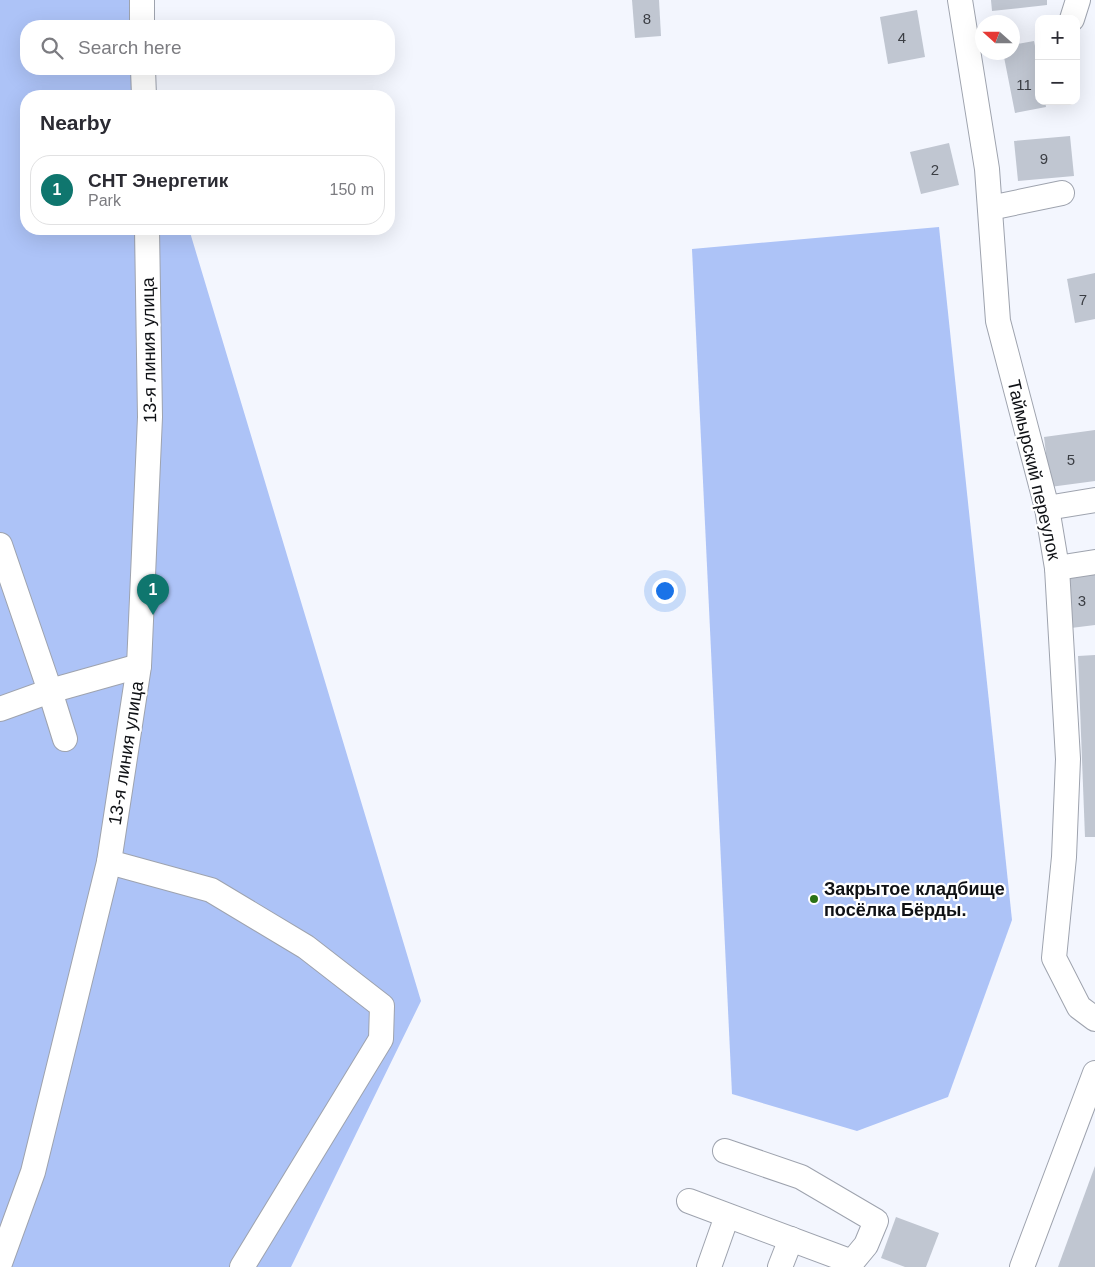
<!DOCTYPE html>
<meta charset="utf-8">
<style>
body{margin:0;font-family:Helvetica,sans-serif;background:#f7f7f7;color:#2b2b33}
.controls{position:absolute;right:15px;top:15px;display:grid;overflow:hidden;border-radius:10px;box-shadow:0 5px 20px #0002}
.controls button{width:45px;height:45px;display:grid;place-items:center;padding:0;border:0;border-bottom:1px solid #e1e1e2;background:#fff;color:#2b2b33;font:25px sans-serif}
.compass{position:absolute;left:975px;top:15px;width:45px;height:45px;border-radius:50%;background:#fff;box-shadow:0 5px 20px #0002;rotate:291deg}
.you{position:absolute;left:664px;top:590px;width:18px;height:18px;margin:-12px;border:4px solid #fff;border-radius:50%;background:#1a73e8;box-shadow:0 0 0 8px #1a73e833}
.badge{display:grid;place-items:center;width:32px;height:32px;border-radius:50%;background:#0f766e;color:#fff;font-size:16px;font-weight:700}
.pin{position:absolute;translate:-50% -41px;filter:drop-shadow(0 1px 2px #0008)}
.pin::after{content:'';position:absolute;top:26px;width:18px;height:15px;background:inherit;clip-path:polygon(0 0,100% 0,50% 100%)}
.list{margin:0;padding:0;list-style:none}
h2{display:flex;justify-content:space-between;align-items:center;height:65px;margin:0;padding:0 20px;font-size:21px}
h2 small{font-size:16px;font-weight:400;color:#7c7c81}
.list li{display:grid;grid-template-columns:32px 1fr auto;gap:15px;align-items:center;box-sizing:border-box;height:70px;margin:0 10px 10px;padding:0 10px;border:1px solid #e1e1e2;border-radius:20px}
.list b{display:block;font-size:19px;white-space:nowrap}
.list p{margin:0;font-size:16px;white-space:nowrap;color:#7c7c81}
.list em{font-size:16px;font-style:normal;color:#7c7c81}
.icon{flex:none;width:28px;height:28px;fill:none;stroke:currentColor;stroke-width:2;stroke-linecap:round;stroke-linejoin:round}
.map{position:relative;flex:none;width:1095px;height:1267px;overflow:hidden}
.search{position:absolute;background:#fff;box-shadow:0 5px 20px #0002;left:20px;top:20px;width:375px;height:55px;display:flex;align-items:center;gap:12px;box-sizing:border-box;padding:0 18px;border-radius:20px;color:#7c7c81;font-size:19px}
.panel{position:absolute;background:#fff;box-shadow:0 5px 20px #0002;left:20px;top:90px;width:375px;height:145px;border-radius:20px}
.map>svg:first-child{display:block}
.green{fill:#adc3f7}
.building{fill:#c0c6d1}
.lines{fill:none;stroke-linecap:round;stroke-linejoin:round}
.minor-casing{stroke:#9ea3ae;stroke-width:26}
.minor{stroke:#fff;stroke-width:24}
.poi-dot{fill:#2b7214;stroke:#fff;stroke-width:2}
.labels{text-anchor:middle;dominant-baseline:central;stroke-width:4.5;stroke-linejoin:round;paint-order:stroke}
.number-label{font-size:15px;fill:#3b3e44}
.street-label{font-size:18px;fill:#0f1115;stroke:#fff}
.poi-label{font-size:18px;font-weight:bold;fill:#0f1115;stroke:#fff;text-anchor:start}
</style>
<div class="map">
<svg width="1095" height="1267" viewBox="0 0 1095 1267">
<rect width="100%" height="100%" fill="#f3f6fe"/>
<g class="green">
<polygon points="0,0 131,0 136,26 26,26 26,69 144,69 150,96 26,96 26,229 189,229 421,1001 291,1267 0,1267"/>
<polygon points="939,227 1012,920 948,1097 857,1131 732,1094 692,249"/>
</g>
<g class="building">
<polygon points="632,0 659,0 661,36 635,38"/>
<polygon points="991,0 1047,0 1047,5 992,11"/>
<polygon points="917,10 925,57 888,64 880,17"/>
<polygon points="1034,41 1039,66 1039,101 1045,101 1046,107 1015,113 1003,52 1012,52 1012,45"/>
<polygon points="1070,136 1074,176 1018,181 1014,141"/>
<polygon points="949,143 959,185 921,194 910,152"/>
<polygon points="1095,273 1095,319 1075,323 1067,279"/>
<polygon points="1095,430 1095,481 1050,487 1044,437"/>
<polygon points="1095,573 1095,625 1071,628 1065,576"/>
<polygon points="1095,655 1095,837 1085,837 1078,656"/>
<polygon points="1095,1166 1095,1267 1058,1267"/>
<polygon points="896,1217 939,1233 926,1267 905,1267 881,1258"/>
</g>
<g class="lines">
<defs>
<g id="minor">
<polyline points="142,0 142,26"/>
<polyline points="960,0 987,169 998,321 1047,508 1057,568 1068,759 1064,857 1054,958 1079,1007 1095,1019"/>
<polyline points="1072,19 1078,0"/>
<polyline points="143,69 144,96"/>
<polyline points="990,208 1062,193"/>
<polyline points="1047,508 1095,500"/>
<polyline points="0,545 50,691 65,739"/>
<polyline points="1057,568 1095,562"/>
<polyline points="0,709 50,691 139,666"/>
<polyline points="109,862 211,890 306,947 382,1006 381,1039 242,1267"/>
<polyline points="725,1151 801,1177 876,1221 866,1245 852,1262 850,1267"/>
<polyline points="689,1201 852,1262"/>
<polyline points="0,1263 33,1172 109,862 139,666 150,417 147,229"/>
<polyline points="709,1267 727,1216"/>
<polyline points="780,1267 791,1239"/>
<polyline points="1022,1267 1095,1073"/>
</g>
</defs>
<use href="#minor" class="minor-casing"/>
<use href="#minor" class="minor"/>
</g>
<circle class="poi-dot" cx="814" cy="899" r="5"/>
<g class="labels">
<g class="number-label">
<text x="647" y="18">8</text>
<text x="902" y="37">4</text>
<text x="1024" y="84">11</text>
<text x="1044" y="158">9</text>
<text x="935" y="169">2</text>
<text x="1083" y="299">7</text>
<text x="1071" y="459">5</text>
<text x="1082" y="600">3</text>
</g>
<g class="street-label">
<text transform="translate(149 350) rotate(-91)">13-я линия улица</text>
<text transform="translate(1034 470) rotate(77)">Таймырский переулок</text>
<text transform="translate(126 753) rotate(-81)">13-я линия улица</text>
</g>
<g class="poi-label">
<text x="824" y="889">Закрытое кладбище<tspan x="824" dy="21">посёлка Бёрды.</tspan></text>
</g>
</g>
</svg>
<div class="controls">
<button>+</button>
<button>−</button>
</div>
<svg class="compass" viewBox="-18 -18 36 36"><path d="M0-13l5 13h-10z" fill="#e53935"/><path d="M0 13l5-13h-10z" fill="#7c7c81"/></svg>
<div class="you"></div>
<div class="pin badge" style="left:153px;top:615px">1</div>
<div class="search"><svg class="icon" aria-label="search" viewBox="0 0 24 24"><circle cx="10" cy="10" r="6"/><path d="M15 15l6 6"/></svg>Search here</div>
<section class="panel">
<h2>Nearby<small></small></h2>
<ul class="list">
<li><span class="badge">1</span><div><b>СНТ Энергетик</b><p>Park</p></div><em>150 m</em></li>
</ul>
</section>
</div>
